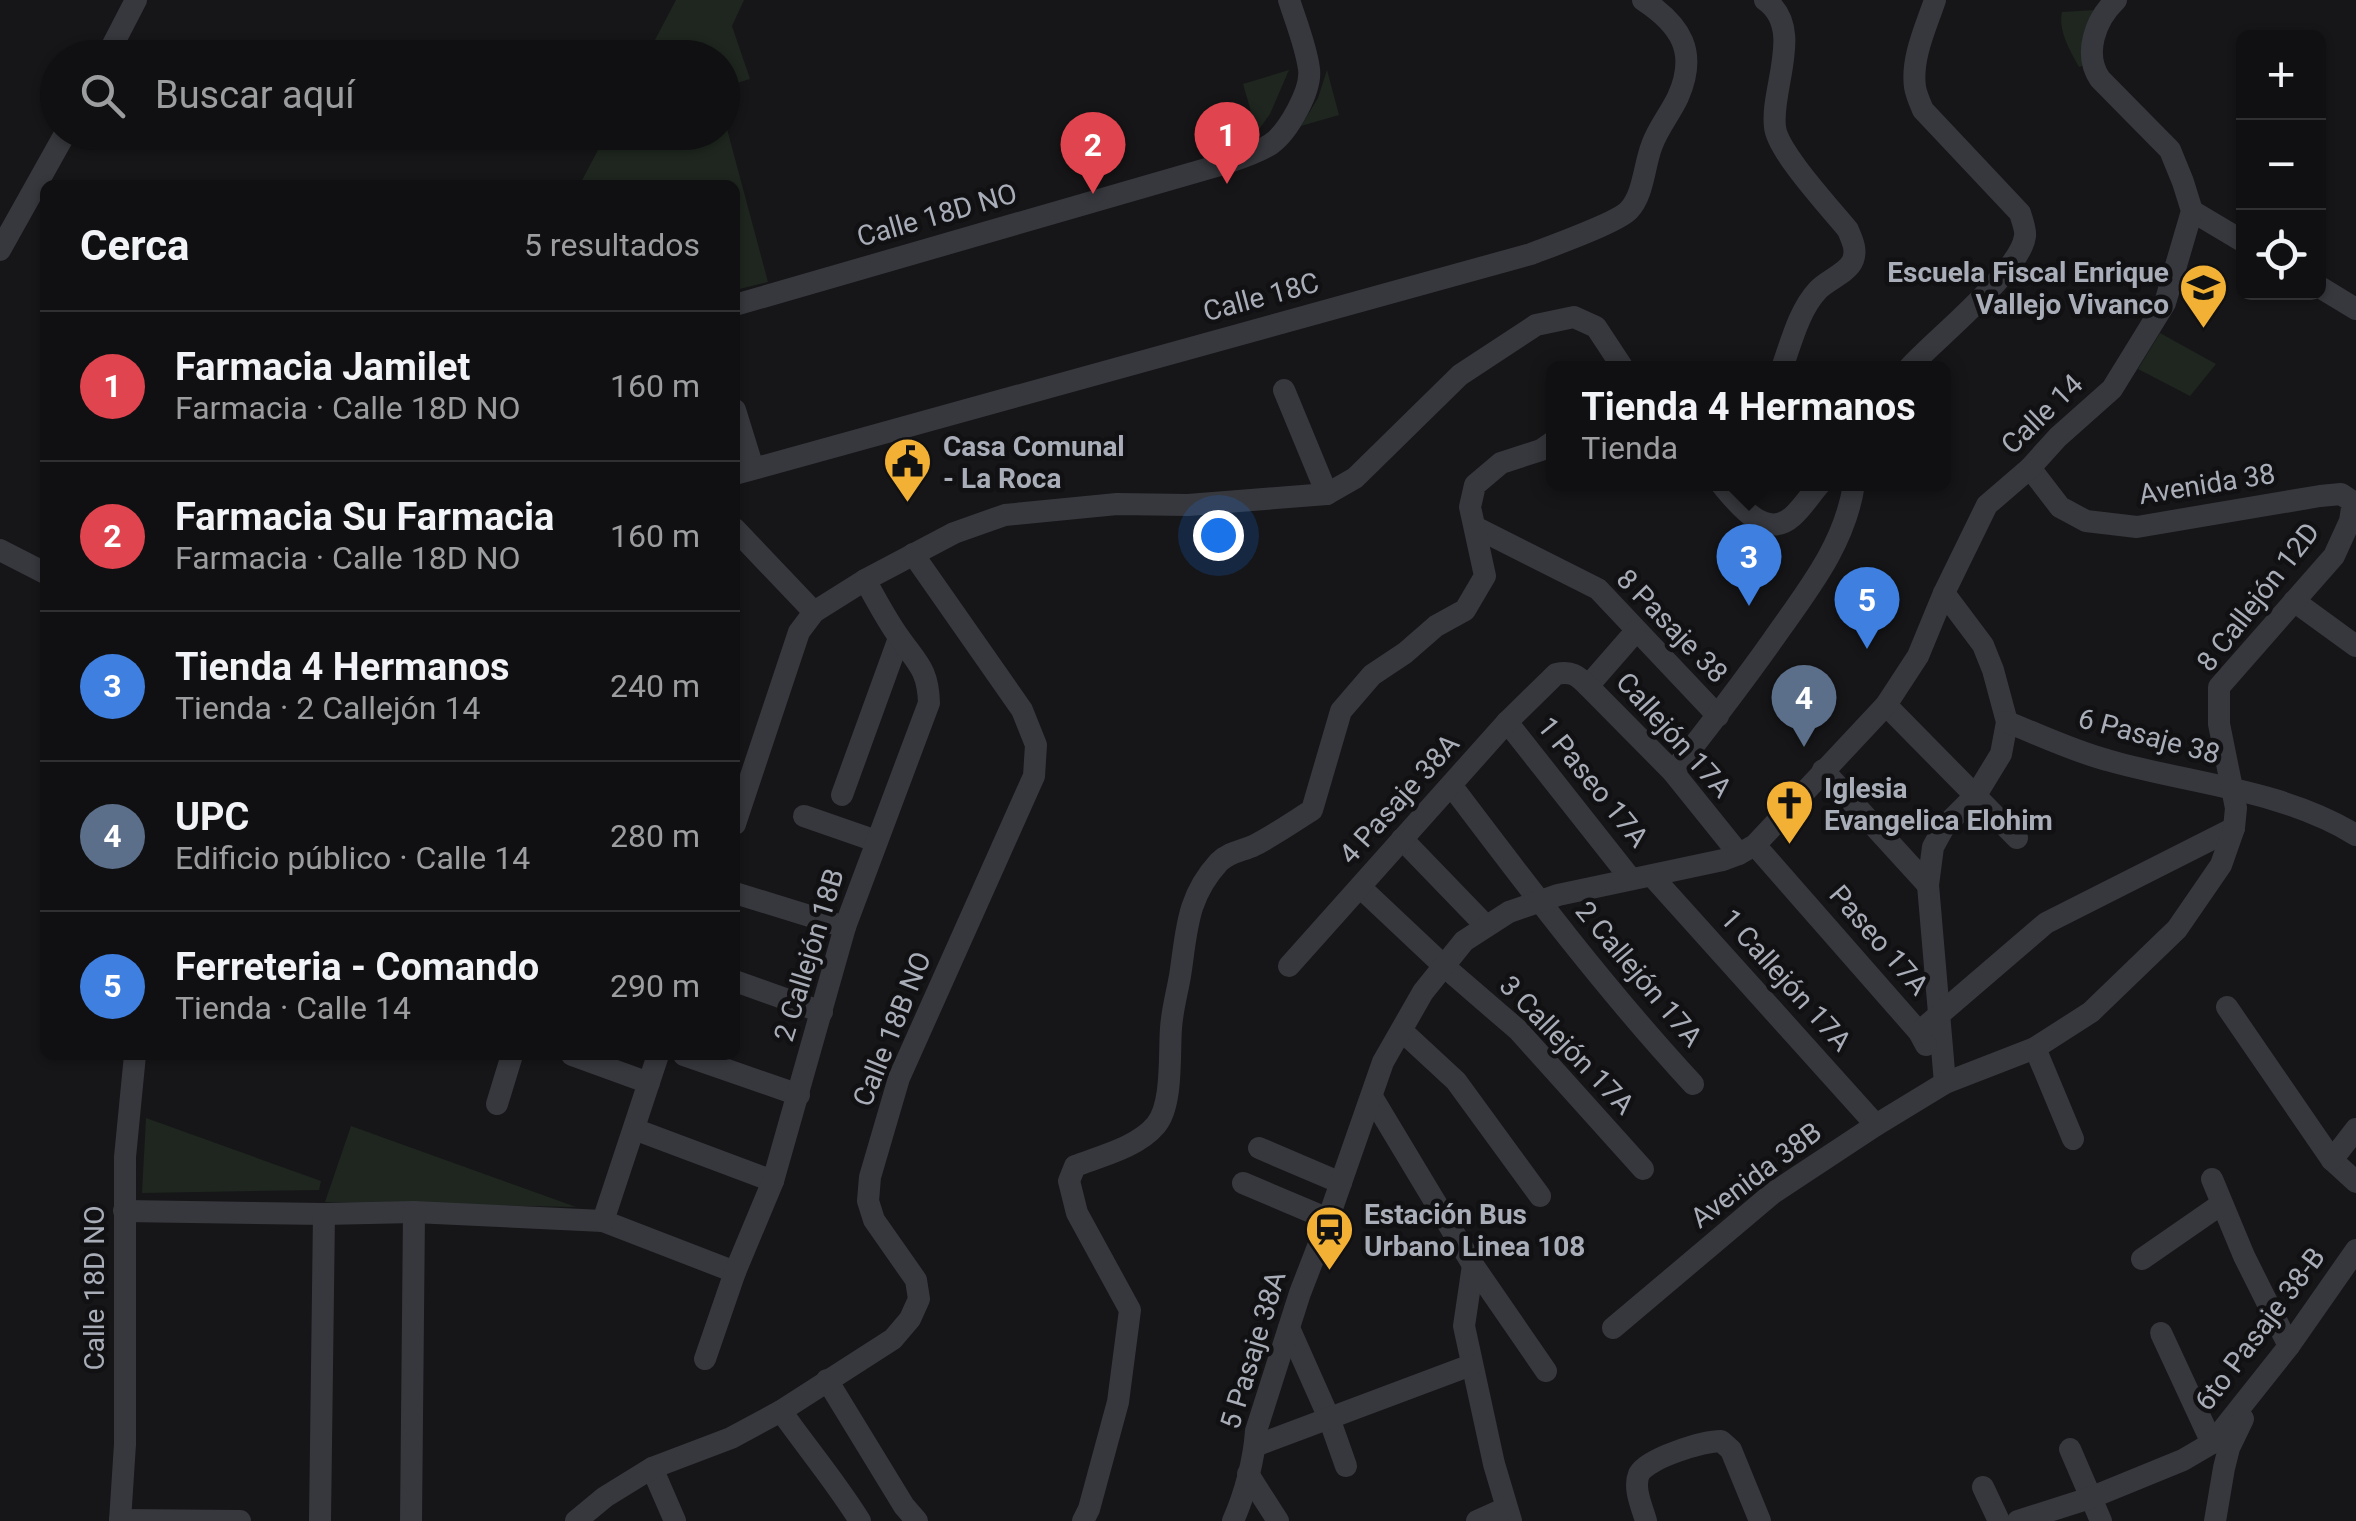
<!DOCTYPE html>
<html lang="es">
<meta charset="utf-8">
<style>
body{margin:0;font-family:Roboto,sans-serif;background:#19191b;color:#f1f3f6}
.controls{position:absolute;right:30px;top:30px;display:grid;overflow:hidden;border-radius:15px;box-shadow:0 2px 8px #0004}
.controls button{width:90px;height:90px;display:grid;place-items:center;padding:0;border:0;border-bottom:2px solid #303032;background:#101012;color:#f1f3f6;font:50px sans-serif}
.you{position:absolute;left:1218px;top:535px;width:35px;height:35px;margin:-25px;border:8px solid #fff;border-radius:50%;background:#1a73e8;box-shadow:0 0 0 15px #1a73e833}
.badge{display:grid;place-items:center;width:65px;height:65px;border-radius:50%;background:#1a73e8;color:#fff;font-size:32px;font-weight:700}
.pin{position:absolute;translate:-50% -82px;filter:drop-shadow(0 2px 5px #0008)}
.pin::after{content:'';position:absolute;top:52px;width:35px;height:30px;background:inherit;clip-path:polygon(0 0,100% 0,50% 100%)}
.popup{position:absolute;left:1546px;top:361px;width:405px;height:130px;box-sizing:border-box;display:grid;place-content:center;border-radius:15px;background:#101012;filter:drop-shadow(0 2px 8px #0005);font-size:32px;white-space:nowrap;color:#9c9d9f}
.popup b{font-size:38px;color:#f1f3f6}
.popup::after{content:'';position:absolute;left:50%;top:100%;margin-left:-20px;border:20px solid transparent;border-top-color:#101012}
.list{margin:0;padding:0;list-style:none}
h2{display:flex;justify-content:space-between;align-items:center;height:130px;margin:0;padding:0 40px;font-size:42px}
h2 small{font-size:32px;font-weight:400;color:#9c9d9f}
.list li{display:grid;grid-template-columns:65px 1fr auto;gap:30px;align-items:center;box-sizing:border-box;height:150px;padding:0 40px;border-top:2px solid #303032}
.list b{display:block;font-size:38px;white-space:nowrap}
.list p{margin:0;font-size:32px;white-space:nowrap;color:#9c9d9f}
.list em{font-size:32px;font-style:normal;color:#9c9d9f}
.icon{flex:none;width:55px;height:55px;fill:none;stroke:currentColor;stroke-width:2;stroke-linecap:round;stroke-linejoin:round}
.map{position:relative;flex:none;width:2356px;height:1521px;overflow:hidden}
.search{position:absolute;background:#101012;box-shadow:0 2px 8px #0004;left:40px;top:40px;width:700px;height:110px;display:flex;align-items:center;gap:25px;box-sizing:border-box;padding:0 35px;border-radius:55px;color:#9c9d9f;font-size:38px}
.panel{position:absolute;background:#101012;box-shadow:0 2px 8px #0004;left:40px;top:180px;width:700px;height:880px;border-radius:15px}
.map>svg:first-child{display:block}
.green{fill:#1e261f}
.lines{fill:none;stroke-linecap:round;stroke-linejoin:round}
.minor{stroke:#37383d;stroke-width:22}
.labels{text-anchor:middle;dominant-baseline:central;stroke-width:9;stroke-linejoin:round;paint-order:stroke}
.street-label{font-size:28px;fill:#a8adb8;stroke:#111113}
.poi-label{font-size:28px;font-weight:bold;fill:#a8adb8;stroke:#111113;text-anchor:start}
</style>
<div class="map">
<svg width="2356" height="1521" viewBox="0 0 2356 1521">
<rect width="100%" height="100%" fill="#161618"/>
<g class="green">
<polygon points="676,0 744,0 732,26 750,79 723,87 722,58 646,57"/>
<path d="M2095,10L2097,15L2082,40L2085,65L2079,67C2070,50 2058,31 2062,12Z"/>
<polygon points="1289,70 1270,114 1257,132 1243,84"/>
<polygon points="1327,70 1339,115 1301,126 1318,98"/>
<polygon points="723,114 768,282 735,290 735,185 580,184 607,133 722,132"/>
<polygon points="2160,333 2216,364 2190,396 2138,369"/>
<polygon points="146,1118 321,1181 319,1190 142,1193"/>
<polygon points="351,1126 576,1207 325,1202"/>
</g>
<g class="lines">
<g class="minor">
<path d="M1765,0C1805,28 1770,89 1775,127C1777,151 1831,209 1848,230C1852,240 1857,249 1853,260C1848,273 1827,280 1818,290C1799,310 1791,343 1782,368"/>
<polyline points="106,58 136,0"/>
<polyline points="2192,211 2244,242"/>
<polyline points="0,250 66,132"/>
<polyline points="2318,286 2356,309"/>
<path d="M735,305L1220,165C1237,159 1256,154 1271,144C1288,132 1312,90 1309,69C1306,46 1296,22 1289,0"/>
<path d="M1909,368C1934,340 2021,271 2025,236C2026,230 2022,220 2020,213L1923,110C1920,103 1916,94 1915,87C1911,58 1926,27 1935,0"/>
<polyline points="1284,390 1327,494"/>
<polyline points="735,410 753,468"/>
<path d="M735,474L1531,254C1549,247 1619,222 1629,210C1644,194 1644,165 1652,145C1658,128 1670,114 1678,97C1698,52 1681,25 1643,0"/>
<path d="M1721,484C1738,504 1765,541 1793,516C1803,507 1811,494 1820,484"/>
<polyline points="1475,527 1598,589 1718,716"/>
<polyline points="735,529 814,612"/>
<polyline points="0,550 45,573"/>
<polyline points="1944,593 1983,645 1993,670 2007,722 2001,754 1976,795 1944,827 1933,847 1928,885 1945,1083"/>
<polyline points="2294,601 2356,646"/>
<polyline points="1588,686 1636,631"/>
<polyline points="1886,705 2017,838"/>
<polyline points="1507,722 1631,879"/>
<path d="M2007,722C2040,735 2073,751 2107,760C2190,784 2281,789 2356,835"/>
<polyline points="1823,770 1928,885"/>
<path d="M1673,772C1707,729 1740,686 1772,641C1807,591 1845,545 1854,484"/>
<path d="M1451,785C1528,887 1606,990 1693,1084"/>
<polyline points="842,795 899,638"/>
<polyline points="804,816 876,841"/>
<polyline points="735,824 799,632 814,612 865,580 954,533 1005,515 1117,504 1188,505 1327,494 1355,478 1460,375 1536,325 1574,317 1596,327 1623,368"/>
<polyline points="1402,839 1486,926"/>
<polyline points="1755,845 1919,1032 1926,1045"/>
<polyline points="1652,876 1876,1125"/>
<polyline points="1360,887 1445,967 1518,1030 1643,1169"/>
<polyline points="735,893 845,927"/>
<path d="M1289,966L1507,722L1556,674C1572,671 1577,675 1588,686L1673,772L1739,854"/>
<polyline points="735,981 822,1012"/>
<polyline points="2227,1007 2332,1160 2356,1182"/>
<polyline points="1402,1031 1456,1081 1540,1196"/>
<polyline points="1919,1032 2046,923 2234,828"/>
<polyline points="2035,1048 2073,1139"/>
<polyline points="572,1055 649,1083"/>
<polyline points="684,1055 799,1095"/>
<polyline points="1372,1097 1473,1265 1546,1371"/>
<polyline points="497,1104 512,1055"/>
<polyline points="634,1129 773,1181"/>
<polyline points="1259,1148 1341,1183"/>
<polyline points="2332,1160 2356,1129"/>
<polyline points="2212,1179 2244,1256 2289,1346"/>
<polyline points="1243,1183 1328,1219"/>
<polyline points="124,1211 324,1214 414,1212 603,1221 735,1272"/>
<polyline points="603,1221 658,1055"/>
<polyline points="2142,1259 2220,1205"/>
<polyline points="1473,1265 1464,1326 1494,1464 1511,1521"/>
<polyline points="1289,1328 1329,1418 1346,1466"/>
<polyline points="1613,1328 1773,1193 1876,1125 1945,1083 2035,1048 2091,1012 2177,929 2221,865 2234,828 2236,808 2219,724 2219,687 2334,556 2350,521 2353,502 2341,494 2320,496 2137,527 2086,521 2060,507 2030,468"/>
<polyline points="2161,1333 2212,1443"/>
<path d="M705,1359L735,1272L773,1181L845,927L929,703C928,669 917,663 899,637C886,619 876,599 865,580"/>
<polyline points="827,1380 904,1506 917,1521"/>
<path d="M781,1411C807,1448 836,1482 860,1521"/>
<polyline points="1255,1446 1471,1365"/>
<polyline points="2070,1449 2101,1521"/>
<polyline points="652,1468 675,1521"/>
<polyline points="1248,1474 1278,1521"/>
<polyline points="1983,1487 1999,1521"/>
<polyline points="120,1520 240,1521"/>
<polyline points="120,1521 125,1444 125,1157 135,1055"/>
<polyline points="320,1521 324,1214"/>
<polyline points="411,1521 414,1212"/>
<polyline points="576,1521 605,1497 652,1468 731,1438 781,1411 893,1339 910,1319 919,1299 916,1280 874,1220 868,1201 870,1177 899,1078 1034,776 1036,745 1022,710 913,554"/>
<path d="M1083,1521L1089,1509L1118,1402L1130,1310L1077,1213L1069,1181L1075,1166C1101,1156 1138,1147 1156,1125C1173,1105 1169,1054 1171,1028C1172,1011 1177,993 1180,976C1187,931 1186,898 1219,862C1229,852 1241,851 1253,846C1273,836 1293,822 1312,810L1341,711L1372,675L1405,653L1436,626L1465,610L1485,576L1470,507L1475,485L1501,463L1541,450L1554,441"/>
<path d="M1233,1521C1245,1494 1254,1460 1256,1431L1300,1293L1324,1231L1383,1062L1423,992L1464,941L1509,912L1558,895L1723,860L1739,854L1755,845L1886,705L1918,656L1944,593L1987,505L2030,468L2058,437L2112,389L2165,303L2192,211L2183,182L2170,150L2100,79C2083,54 2095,20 2116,0"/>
<polyline points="1477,1521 1506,1508"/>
<path d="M1646,1521C1642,1507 1633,1488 1639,1474C1647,1458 1704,1441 1721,1441L1731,1450L1760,1521"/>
<polyline points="2018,1521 2090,1498 2183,1460 2212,1443 2289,1346 2356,1250"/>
<polyline points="2215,1521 2224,1468 2229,1448 2243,1419"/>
</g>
</g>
<defs>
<symbol id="school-pin" viewBox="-11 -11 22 30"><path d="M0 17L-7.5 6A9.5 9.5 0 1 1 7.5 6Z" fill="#f2b134" stroke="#111113"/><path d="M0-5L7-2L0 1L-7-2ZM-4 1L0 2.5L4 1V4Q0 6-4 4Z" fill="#111"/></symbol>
<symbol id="civic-pin" viewBox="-11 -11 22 30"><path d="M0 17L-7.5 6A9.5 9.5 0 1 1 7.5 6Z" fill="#f2b134" stroke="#111113"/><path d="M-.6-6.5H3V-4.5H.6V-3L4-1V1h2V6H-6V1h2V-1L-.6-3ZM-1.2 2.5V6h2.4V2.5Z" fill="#111"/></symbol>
<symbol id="church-pin" viewBox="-11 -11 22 30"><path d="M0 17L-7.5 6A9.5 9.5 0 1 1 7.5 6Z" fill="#f2b134" stroke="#111113"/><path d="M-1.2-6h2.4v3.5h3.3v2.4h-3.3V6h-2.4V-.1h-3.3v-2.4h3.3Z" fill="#111"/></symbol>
<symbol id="station-pin" viewBox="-11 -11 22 30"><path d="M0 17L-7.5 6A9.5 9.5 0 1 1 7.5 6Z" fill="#f2b134" stroke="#111113"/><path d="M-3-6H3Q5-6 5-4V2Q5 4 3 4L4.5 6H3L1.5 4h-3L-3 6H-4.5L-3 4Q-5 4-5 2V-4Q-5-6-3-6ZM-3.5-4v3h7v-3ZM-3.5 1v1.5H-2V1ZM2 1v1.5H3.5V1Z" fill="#111"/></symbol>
</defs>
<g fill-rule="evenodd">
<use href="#school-pin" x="2176" y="260" width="55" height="75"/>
<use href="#civic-pin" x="880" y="434" width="55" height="75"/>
<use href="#church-pin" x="1762" y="776" width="55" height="75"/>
<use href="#station-pin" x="1302" y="1202" width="55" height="75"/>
</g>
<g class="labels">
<g class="street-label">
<text transform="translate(937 215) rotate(-16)">Calle 18D NO</text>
<text transform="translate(1261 297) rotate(-15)">Calle 18C</text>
<text transform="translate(2042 414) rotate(-44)">Calle 14</text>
<text transform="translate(2207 484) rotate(-9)">Avenida 38</text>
<text transform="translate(2258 597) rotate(-52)">8 Callejón 12D</text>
<text transform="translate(1672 626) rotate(46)">8 Pasaje 38</text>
<text transform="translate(1674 735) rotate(48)">Callejón 17A</text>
<text transform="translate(2149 736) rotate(15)">6 Pasaje 38</text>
<text transform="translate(1593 782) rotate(51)">1 Paseo 17A</text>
<text transform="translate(1399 799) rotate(-48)">4 Pasaje 38A</text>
<text transform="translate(1879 940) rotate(49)">Paseo 17A</text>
<text transform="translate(809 955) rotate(-73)">2 Callejón 18B</text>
<text transform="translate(1639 974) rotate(50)">2 Callejón 17A</text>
<text transform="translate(1786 980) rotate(48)">1 Callejón 17A</text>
<text transform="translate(892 1029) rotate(-68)">Calle 18B NO</text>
<text transform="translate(1567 1045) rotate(46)">3 Callejón 17A</text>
<text transform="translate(1756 1175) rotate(-37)">Avenida 38B</text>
<text transform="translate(94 1288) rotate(-90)">Calle 18D NO</text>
<text transform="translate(2260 1329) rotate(-53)">6to Pasaje 38-B</text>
<text transform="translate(1253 1350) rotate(-73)">5 Pasaje 38A</text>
</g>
<g class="poi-label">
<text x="2169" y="272" text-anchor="end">Escuela Fiscal Enrique<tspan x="2169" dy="32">Vallejo Vivanco</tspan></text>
<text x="943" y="446">Casa Comunal<tspan x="943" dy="32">- La Roca</tspan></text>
<text x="1824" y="788">Iglesia<tspan x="1824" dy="32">Evangelica Elohim</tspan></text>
<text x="1364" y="1214">Estación Bus<tspan x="1364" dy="32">Urbano Linea 108</tspan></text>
</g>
</g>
</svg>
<div class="controls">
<button>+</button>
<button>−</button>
<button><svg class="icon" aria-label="locate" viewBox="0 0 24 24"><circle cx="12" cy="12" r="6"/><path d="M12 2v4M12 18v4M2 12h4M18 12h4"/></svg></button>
</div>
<div class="you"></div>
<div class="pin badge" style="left:1227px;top:184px;background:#e0444e">1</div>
<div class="pin badge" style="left:1093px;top:194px;background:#e0444e">2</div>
<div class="pin badge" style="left:1749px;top:606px;background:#3f7fe0">3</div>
<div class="popup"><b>Tienda 4 Hermanos</b>Tienda</div>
<div class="pin badge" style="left:1804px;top:747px;background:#5c6f8a">4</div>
<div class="pin badge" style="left:1867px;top:649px;background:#3f7fe0">5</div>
<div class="search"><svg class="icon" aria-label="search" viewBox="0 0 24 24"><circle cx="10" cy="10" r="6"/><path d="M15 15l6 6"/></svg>Buscar aquí</div>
<section class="panel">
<h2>Cerca<small>5 resultados</small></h2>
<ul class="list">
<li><span class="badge" style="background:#e0444e">1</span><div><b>Farmacia Jamilet</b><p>Farmacia · Calle 18D NO</p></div><em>160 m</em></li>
<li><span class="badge" style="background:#e0444e">2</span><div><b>Farmacia Su Farmacia</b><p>Farmacia · Calle 18D NO</p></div><em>160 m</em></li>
<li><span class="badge" style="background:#3f7fe0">3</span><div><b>Tienda 4 Hermanos</b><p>Tienda · 2 Callejón 14</p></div><em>240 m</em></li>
<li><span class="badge" style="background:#5c6f8a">4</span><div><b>UPC</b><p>Edificio público · Calle 14</p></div><em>280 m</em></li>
<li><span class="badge" style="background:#3f7fe0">5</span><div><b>Ferreteria - Comando</b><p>Tienda · Calle 14</p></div><em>290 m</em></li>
</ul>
</section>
</div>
